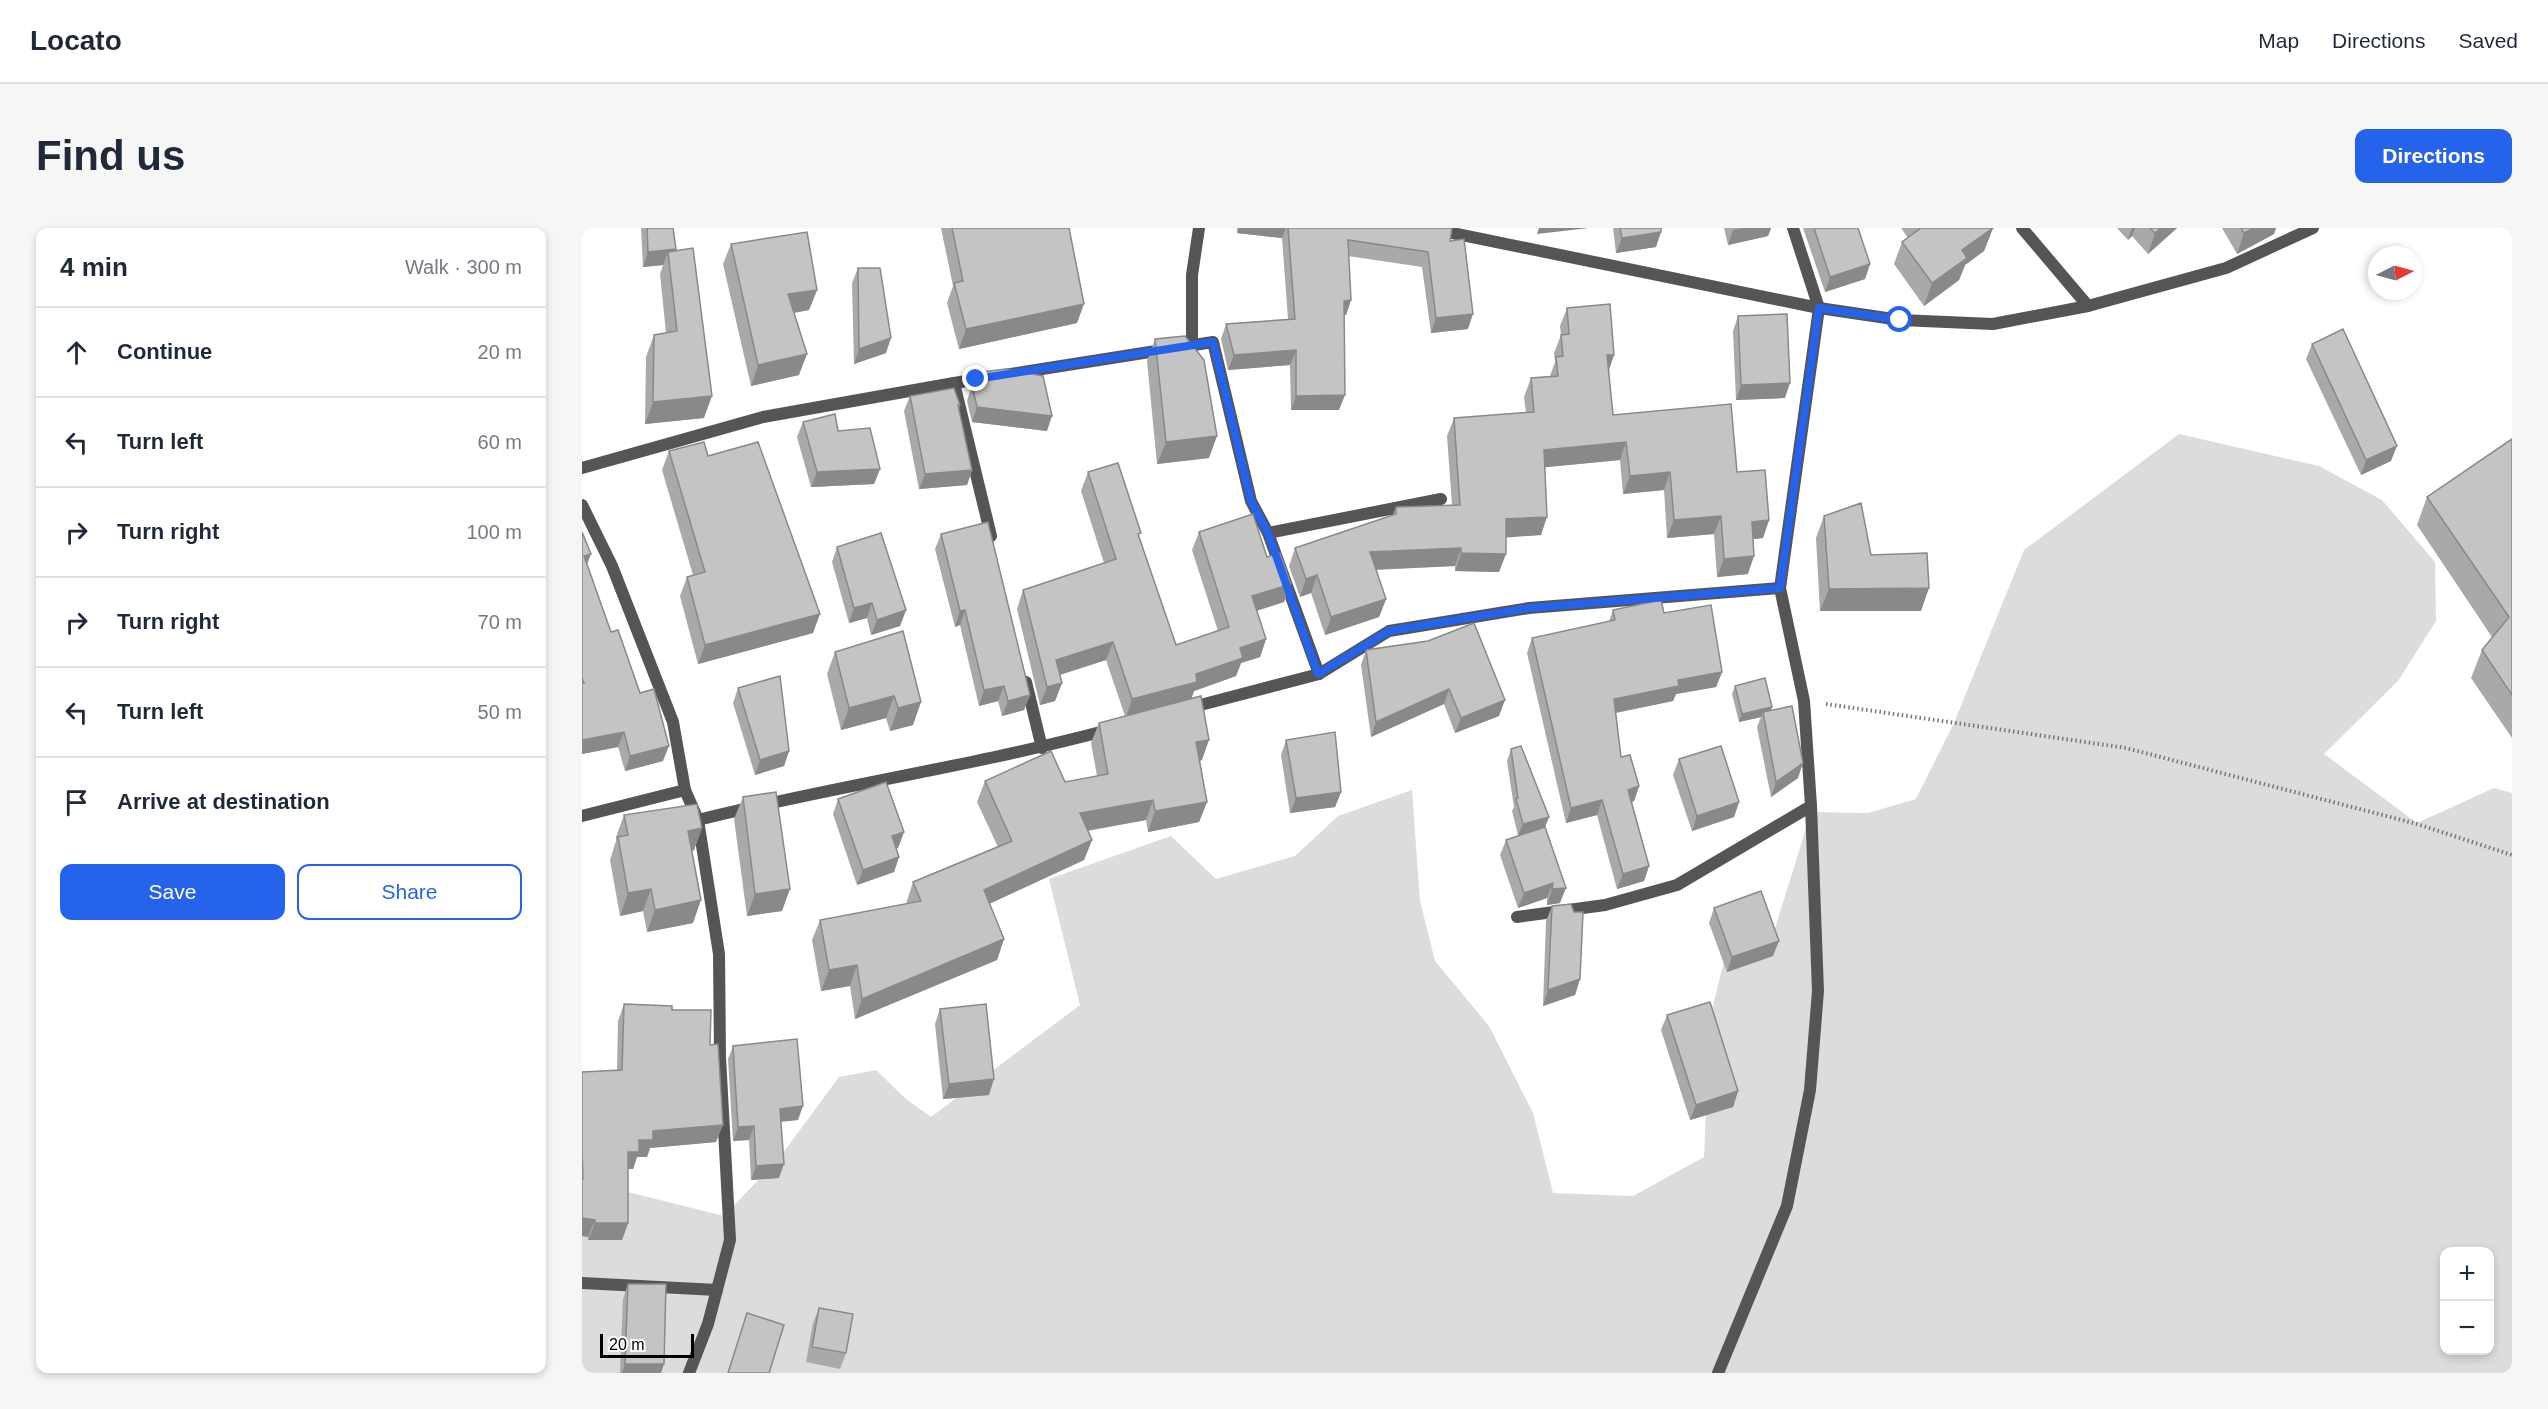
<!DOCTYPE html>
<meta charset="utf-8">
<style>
body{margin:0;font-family:Helvetica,sans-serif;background:#f6f6f7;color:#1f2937}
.controls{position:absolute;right:18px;bottom:18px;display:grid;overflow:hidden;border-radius:12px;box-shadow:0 3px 9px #0003}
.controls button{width:54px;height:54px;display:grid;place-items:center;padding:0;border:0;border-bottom:2px solid #e0e1e3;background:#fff;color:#1f2937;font:30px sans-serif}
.compass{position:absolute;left:1786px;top:18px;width:54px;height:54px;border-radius:50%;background:#fff;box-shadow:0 3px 9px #0003;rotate:84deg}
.scale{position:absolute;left:18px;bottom:15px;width:94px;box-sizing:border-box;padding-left:6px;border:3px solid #000;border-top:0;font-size:16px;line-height:21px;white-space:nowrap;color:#000;-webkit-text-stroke:4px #fff;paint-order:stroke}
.stop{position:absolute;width:18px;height:18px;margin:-14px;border:4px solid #2563eb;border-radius:50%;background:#fff}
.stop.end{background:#2563eb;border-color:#fff;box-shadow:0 2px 6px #0008}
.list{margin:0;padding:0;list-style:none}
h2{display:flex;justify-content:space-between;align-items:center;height:78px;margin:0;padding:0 24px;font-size:26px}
h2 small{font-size:20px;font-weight:400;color:#747a83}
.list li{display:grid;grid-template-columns:39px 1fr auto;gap:18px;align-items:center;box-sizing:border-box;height:90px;padding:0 24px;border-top:2px solid #e0e1e3}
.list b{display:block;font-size:22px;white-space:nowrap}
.list em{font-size:20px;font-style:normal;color:#747a83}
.actions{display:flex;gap:12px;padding:18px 24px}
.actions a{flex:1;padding:14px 0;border:2px solid #2563eb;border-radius:12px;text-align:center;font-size:21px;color:#2563eb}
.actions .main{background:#2563eb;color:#fff}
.icon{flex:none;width:33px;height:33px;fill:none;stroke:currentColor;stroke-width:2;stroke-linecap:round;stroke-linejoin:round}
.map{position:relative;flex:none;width:1930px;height:1145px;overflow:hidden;border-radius:12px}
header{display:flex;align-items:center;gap:36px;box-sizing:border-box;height:84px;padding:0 30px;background:#fff;border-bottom:2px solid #e0e1e3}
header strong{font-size:28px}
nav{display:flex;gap:33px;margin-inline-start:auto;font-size:21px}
.intro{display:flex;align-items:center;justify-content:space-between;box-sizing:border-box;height:144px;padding:0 36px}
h1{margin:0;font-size:42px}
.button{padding:15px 27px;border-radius:12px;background:#2563eb;color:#fff;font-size:21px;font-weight:700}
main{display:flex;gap:36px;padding:0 36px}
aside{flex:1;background:#fff;border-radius:12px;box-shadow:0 3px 9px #0003}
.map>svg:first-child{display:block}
.green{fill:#dcdcdc;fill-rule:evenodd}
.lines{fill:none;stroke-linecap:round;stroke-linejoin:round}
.path{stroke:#777;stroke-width:4;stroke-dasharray:1.5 3;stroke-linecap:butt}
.street{stroke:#555;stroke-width:12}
.wall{fill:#a9a9a9}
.shaded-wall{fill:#898989}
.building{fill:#c4c4c4;stroke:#898989;stroke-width:1.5}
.route{stroke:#2563eb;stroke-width:8}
</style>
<header>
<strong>Locato</strong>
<nav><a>Map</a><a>Directions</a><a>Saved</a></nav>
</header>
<div class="intro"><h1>Find us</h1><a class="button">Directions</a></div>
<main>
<aside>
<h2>4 min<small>Walk · 300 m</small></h2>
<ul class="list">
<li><svg class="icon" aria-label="ahead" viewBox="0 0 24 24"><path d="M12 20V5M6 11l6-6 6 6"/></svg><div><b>Continue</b></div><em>20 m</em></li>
<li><svg class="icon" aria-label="left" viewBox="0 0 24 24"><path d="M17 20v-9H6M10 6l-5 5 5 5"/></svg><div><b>Turn left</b></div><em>60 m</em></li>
<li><svg class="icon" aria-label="right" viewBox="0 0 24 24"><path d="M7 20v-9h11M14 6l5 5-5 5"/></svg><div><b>Turn right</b></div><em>100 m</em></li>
<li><svg class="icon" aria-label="right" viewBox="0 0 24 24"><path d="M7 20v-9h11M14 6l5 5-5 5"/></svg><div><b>Turn right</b></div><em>70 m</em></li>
<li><svg class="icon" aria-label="left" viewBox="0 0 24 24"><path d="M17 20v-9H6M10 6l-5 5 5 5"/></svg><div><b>Turn left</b></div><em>50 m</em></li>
<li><svg class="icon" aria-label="arrive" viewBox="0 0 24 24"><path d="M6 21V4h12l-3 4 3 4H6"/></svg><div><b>Arrive at destination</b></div></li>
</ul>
<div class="actions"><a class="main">Save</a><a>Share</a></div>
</aside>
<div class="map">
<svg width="1930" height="1145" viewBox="0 0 1930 1145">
<rect width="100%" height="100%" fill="#fff"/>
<path class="green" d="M1597,206L1737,238L1800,272L1853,334L1854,393L1816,453L1742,526L1835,595L1912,560L1930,565V1145H0V956L50,965L142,988L198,929L257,849L294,842L324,871L349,889L498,777L467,651L589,608L634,651L713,628L756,588L830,562L838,673L853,733L907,798L951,885L971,965L1051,968L1122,929L1128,790L1143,729L1192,704L1229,584L1286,585L1334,571L1372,495L1442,322ZM1862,1024H1908V1122H1862Z"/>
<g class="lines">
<polyline class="path" points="1244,476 1544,520 1835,596 1930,627"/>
<g class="street">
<polyline points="846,0 1237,80 1318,92 1411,96 1506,78 1644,40 1731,0"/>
<polyline points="1440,0 1506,78"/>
<polyline points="610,117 610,47 617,0"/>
<polyline points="372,155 631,114 669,273 686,305 737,446"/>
<polyline points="0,240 181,189 372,155 409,308"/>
<polyline points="0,277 30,338 91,494 103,562 116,592 137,726 138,829 148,1012 126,1096 107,1145"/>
<polyline points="686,305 859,271"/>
<polyline points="444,454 460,520"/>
<polyline points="607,480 737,446 807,403 947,380 1198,360"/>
<polyline points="0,588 103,562"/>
<path d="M116,592C252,558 391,538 526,502"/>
<polyline points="935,689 1023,677 1095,657 1229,578"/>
<polyline points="0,1055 135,1062"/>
<polyline points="1136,1145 1205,978 1228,862 1236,763 1229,578 1222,473 1198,360 1237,80 1211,0"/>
</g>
</g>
<g class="wall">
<polygon points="59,0 91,0 94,22 122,190 63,196 64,129 72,107 84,105 78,46 81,37 61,39"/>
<polygon points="359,0 487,0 495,95 377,121 365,75 371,58"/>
<polygon points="655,0 870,0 868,13 886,101 849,105 840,39 766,28 769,72 764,87 762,87 757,182 709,182 708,137 646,142 639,111 644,96 706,91 700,10 655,5"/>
<polygon points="1031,0 1079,0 1074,19 1034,25"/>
<polygon points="1142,0 1189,0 1186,8 1146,17"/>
<polygon points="1221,0 1276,0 1288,36 1283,51 1243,64"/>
<polygon points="1319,0 1411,0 1402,23 1383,37 1377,52 1342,78 1312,36 1320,14 1326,10"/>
<polygon points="1535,0 1595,0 1566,26 1550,8 1546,12"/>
<polygon points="1640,0 1694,0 1692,6 1655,26"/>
<polygon points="149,16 235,62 227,82 212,85 217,147 169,158 141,36"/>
<polygon points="276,40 304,125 272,136 270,55"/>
<polygon points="985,80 1027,142 1031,187 1155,244 1187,292 1181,310 1171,311 1166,346 1135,349 1132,306 1085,310 1082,262 1041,266 1038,232 963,239 959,307 924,309 917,344 873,343 873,338 794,342 804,371 797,389 743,407 729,365 718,369 707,338 713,320 811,287 814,279 870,277 865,208 872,190 944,185 942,169 949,150 968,148 973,134 972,125 979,107 978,98"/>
<polygon points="1156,88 1203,170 1154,172 1151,103"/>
<polygon points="573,111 627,230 575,236 565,133"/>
<polygon points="1730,116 1809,233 1779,247 1724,131"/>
<polygon points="401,144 465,203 390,194 385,173 390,157 397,156"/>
<polygon points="328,168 378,177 377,180 390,242 385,257 337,261 322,183"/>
<polygon points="221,194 256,203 298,241 292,256 229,259 215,209"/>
<polygon points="1930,211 1930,510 1889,450 1900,422 1910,409 1835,297 1845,269"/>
<polygon points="87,223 126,228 231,405 116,436 98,368 105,349 111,347 80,242"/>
<polygon points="506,244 557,310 594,417 636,403 610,322 617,304 685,329 709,356 702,374 675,383 684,411 678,429 659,435 654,448 612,463 609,470 620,532 618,533 625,574 617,594 566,604 564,592 506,603 510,612 502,632 407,676 422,711 415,732 273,791 268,758 239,763 230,712 238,692 324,676 331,654 416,619 395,574 403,553 483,554 515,548 509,515 517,495 543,488 524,432 478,447 480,455 473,473 458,477 435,381 441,362 522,335 499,263"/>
<polygon points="1242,288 1289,327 1339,383 1238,383 1234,310"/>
<polygon points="0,304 5,335 29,404 81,533 43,543 36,519 0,526"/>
<polygon points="359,306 448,467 442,482 420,488 416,473 397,478 378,397 373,399 353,321"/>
<polygon points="255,319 324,382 318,398 289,407 285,390 267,395 250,334"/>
<polygon points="1031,382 1082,385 1140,444 1134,459 1094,466 1091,473 1034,485 1039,529 1057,558 1052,573 1050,574 1067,638 1062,653 1035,661 1015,587 984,595 945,425 950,410 1027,393"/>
<polygon points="321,403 331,497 308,503 304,490 259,502 245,446 253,424"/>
<polygon points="846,413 917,488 873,505 862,476 789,509 779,437 784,422"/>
<polygon points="1153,458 1190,479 1189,483 1216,550 1189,569 1175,499 1179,489 1157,494 1150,466"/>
<polygon points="156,460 207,523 202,538 173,547 151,475"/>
<polygon points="704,512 759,564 753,579 708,585 699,527"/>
<polygon points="929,521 967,589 963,599 978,675 965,677 965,670 936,680 918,627 924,612 936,607 930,583 932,579 925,533"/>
<polygon points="1097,531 1157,574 1152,589 1110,603 1091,547"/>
<polygon points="161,569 200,683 165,688 152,591"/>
<polygon points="256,571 322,604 316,620 314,620 317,629 312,644 275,657 251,586"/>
<polygon points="42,587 120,600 112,622 110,623 111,695 65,704 61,683 38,688 28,632 34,613 34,609"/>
<polygon points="970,678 998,751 993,767 961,778 964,693"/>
<polygon points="1132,680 1191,728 1145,744 1127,695"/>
<polygon points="42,776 90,782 128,817 134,914 68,920 65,929 55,929 51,941 46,941 46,995 40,1012 6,1012 6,1009 0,1008 0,844 35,842 36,793"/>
<polygon points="358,781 407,867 361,871 353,796"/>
<polygon points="1085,787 1156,863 1151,879 1108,892 1079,802"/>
<polygon points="151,818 216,892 199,894 197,950 169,952 167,912 151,913 146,831"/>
<polygon points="46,1056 79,1145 38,1145 41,1071"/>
<polygon points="237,1080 264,1125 258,1141 224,1134 231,1095"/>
<polygon points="165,1085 187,1145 146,1145"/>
</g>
<g class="shaded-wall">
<polygon points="657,0 704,0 700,10 655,5"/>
<polygon points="957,0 1007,0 955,6"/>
<polygon points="1161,0 1189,0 1186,8 1146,17 1151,2"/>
<polygon points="1411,0 1402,23 1383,37 1377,52 1342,78 1350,55 1380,22"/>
<polygon points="1550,0 1553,0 1550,8 1546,12"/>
<polygon points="1579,0 1595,0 1566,26 1573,5"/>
<polygon points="1672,0 1694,0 1692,6 1655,26 1662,5"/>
<polygon points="1079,4 1074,19 1034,25 1040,10"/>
<polygon points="94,21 89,36 86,24 81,37 61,39 66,24"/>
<polygon points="1288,36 1283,51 1243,64 1248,49"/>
<polygon points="235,62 227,82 198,87 206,66"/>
<polygon points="769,72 764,87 756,88 762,73"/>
<polygon points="502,76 495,95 377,121 384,101"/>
<polygon points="891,86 886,101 849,105 854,90"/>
<polygon points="309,110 304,125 272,136 277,121"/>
<polygon points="714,122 708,137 646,142 652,127"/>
<polygon points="225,126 217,147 169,158 176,137"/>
<polygon points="1025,127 1032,127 1026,145"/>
<polygon points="1208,155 1203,170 1154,172 1159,157"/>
<polygon points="763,167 757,182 709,182 714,168"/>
<polygon points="130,168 122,190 63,196 71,174"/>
<polygon points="395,179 470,188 465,203 390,194"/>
<polygon points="635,208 627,230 575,236 584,214"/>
<polygon points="1044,214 1038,232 956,240 962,222"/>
<polygon points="1815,218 1809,233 1779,247 1784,232"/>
<polygon points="298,241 292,256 229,259 235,244"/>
<polygon points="390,242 385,257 337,261 343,246"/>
<polygon points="1088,244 1082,262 1041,266 1048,248"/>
<polygon points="1139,288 1132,306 1085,310 1092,292"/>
<polygon points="965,289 959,307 918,310 924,291"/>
<polygon points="1187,292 1181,310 1163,312 1170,294"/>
<polygon points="879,320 873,338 781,342 788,324"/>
<polygon points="879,325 924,326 917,344 873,343"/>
<polygon points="9,326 3,341 2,328"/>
<polygon points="1172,328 1166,346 1135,349 1142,331"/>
<polygon points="735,347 729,365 718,369 724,351"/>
<polygon points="709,356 702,374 663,386 670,368"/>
<polygon points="1347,360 1339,383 1238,383 1247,361"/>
<polygon points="804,371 797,389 743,407 749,389"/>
<polygon points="290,375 285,390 267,395 272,380"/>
<polygon points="324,382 318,398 289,407 295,392"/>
<polygon points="383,382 378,397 373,399 378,383"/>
<polygon points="238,386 231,405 116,436 123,417"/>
<polygon points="684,411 678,429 659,435 654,448 612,463 609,472 544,489 550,471 614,446 658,420"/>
<polygon points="531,414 524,432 467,450 474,432"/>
<polygon points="1140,444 1134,459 1094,466 1091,473 1027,486 1032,471 1096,452"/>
<polygon points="480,455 473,473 458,477 465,459"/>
<polygon points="422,458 416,473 397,478 402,462"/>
<polygon points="867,461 862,476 789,509 794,494"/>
<polygon points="448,467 442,482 420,488 426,473"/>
<polygon points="312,468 304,490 259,502 267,480"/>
<polygon points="923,472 917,488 873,505 879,490"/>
<polygon points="339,474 331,497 308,503 316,480"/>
<polygon points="1190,479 1187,486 1181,484 1179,489 1157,494 1160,486"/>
<polygon points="42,504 36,519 0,526 0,512"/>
<polygon points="627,512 620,532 607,535 614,514"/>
<polygon points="87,518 81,533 43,543 48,528"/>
<polygon points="207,523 202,538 173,547 178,532"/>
<polygon points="1221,535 1216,550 1189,569 1194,554"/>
<polygon points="1057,558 1052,573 1041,577 1046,562"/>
<polygon points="759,564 753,579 708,585 714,570"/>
<polygon points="571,572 564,592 490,605 498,585"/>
<polygon points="1020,572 1015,587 984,595 989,580"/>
<polygon points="625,574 617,594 566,604 573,583"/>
<polygon points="1157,574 1152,589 1110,603 1115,588"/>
<polygon points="967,589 962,601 936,607 941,596"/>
<polygon points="120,600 112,622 98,625 106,603"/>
<polygon points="322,604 316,620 305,623 310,608"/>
<polygon points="510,612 502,632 394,682 402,662"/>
<polygon points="317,629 312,644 275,657 281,642"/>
<polygon points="1067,638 1062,653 1035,661 1041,646"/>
<polygon points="971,655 965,670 936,680 942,665"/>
<polygon points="984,660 978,675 965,677 970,661"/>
<polygon points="69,661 61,683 38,688 46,665"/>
<polygon points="208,661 200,683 165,688 173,666"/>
<polygon points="119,672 111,695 65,704 73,682"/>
<polygon points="422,711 415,732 273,791 280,771"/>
<polygon points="1197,713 1191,728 1145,744 1150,729"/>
<polygon points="275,737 268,758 239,763 247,742"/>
<polygon points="998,751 993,767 961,778 966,762"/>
<polygon points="412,851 407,867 361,871 367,856"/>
<polygon points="1156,863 1151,879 1108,892 1114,877"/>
<polygon points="221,878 216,892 193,894 198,881"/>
<polygon points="141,897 134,914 68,920 65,929 55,929 51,941 40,941 46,924 57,912 71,903"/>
<polygon points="172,898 167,912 151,913 156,899"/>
<polygon points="202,936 197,950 169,952 174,938"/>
<polygon points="0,990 13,992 6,1009 0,1008"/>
<polygon points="13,995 46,995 40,1012 6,1012"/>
<polygon points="43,1136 82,1136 79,1145 40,1145"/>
</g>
<g class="building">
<polygon points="65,0 91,0 94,21 66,24"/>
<polygon points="370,0 487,0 502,76 384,101 372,55 381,53"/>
<polygon points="706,0 870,0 868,13 882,11 891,86 854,90 846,24 766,12 769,72 762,73 763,167 714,168 714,122 652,127 644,96 713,91"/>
<polygon points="1038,0 1079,0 1079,4 1040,10"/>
<polygon points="1232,0 1276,0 1288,36 1248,49"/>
<polygon points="1339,0 1411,0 1380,22 1385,30 1350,55 1320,14"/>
<polygon points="1568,0 1579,0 1573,5"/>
<polygon points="1659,0 1672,0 1662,5"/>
<polygon points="225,4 235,62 206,66 225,126 176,137 149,16"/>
<polygon points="111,20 130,168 71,174 72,107 95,103 86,24"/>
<polygon points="276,40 298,40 309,110 277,121"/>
<polygon points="1028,76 1032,127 1025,127 1031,187 1149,176 1155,244 1183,242 1187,292 1170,294 1172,328 1142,331 1139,288 1092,292 1088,244 1048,248 1044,214 962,222 965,289 924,291 924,326 879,325 879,320 788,324 804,371 749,389 735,347 724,351 713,320 814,286 814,279 878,277 872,190 952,184 949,150 976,148 974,129 981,128 979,107 987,106 985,80"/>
<polygon points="1205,86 1208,155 1159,157 1156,88"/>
<polygon points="1761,101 1815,218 1784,232 1730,116"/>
<polygon points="603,108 622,132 635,208 584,214 573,111"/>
<polygon points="424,141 461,148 470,188 395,179 390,157 404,155 401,144"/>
<polygon points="372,160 378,177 376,177 390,242 343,246 328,168"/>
<polygon points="253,186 256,203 288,200 298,241 235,244 221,194"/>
<polygon points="1930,211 1930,467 1900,422 1927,389 1845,269"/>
<polygon points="122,214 126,228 176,214 238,386 123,417 105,349 123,344 87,223"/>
<polygon points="536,235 559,305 556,306 594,417 647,399 617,304 671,286 685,329 698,325 709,356 670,368 684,411 658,420 661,430 614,446 615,454 550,471 531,414 474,432 480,455 465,459 441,362 534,331 506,244"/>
<polygon points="1279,275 1289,327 1345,325 1347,360 1247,361 1242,288"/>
<polygon points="406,294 448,467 426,473 422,458 402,462 383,382 378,383 359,306"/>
<polygon points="0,304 9,326 2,328 29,404 36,402 58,465 72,461 87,518 48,528 42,504 0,512 0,455 2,455 0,450"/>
<polygon points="299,305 324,382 295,392 290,375 272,380 255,319"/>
<polygon points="1079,372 1082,385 1129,377 1140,444 1096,452 1097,458 1032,471 1039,529 1048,527 1057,558 1046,562 1067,638 1041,646 1020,572 989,580 950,410 1033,392 1031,382"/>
<polygon points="892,395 923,472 879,490 867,461 794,494 784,422 846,413"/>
<polygon points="321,403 339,474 316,480 312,468 267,480 253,424"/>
<polygon points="198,448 207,523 178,532 156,460"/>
<polygon points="1183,450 1190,479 1160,486 1153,458"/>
<polygon points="619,468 627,512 614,514 625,574 573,583 571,572 498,585 510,612 402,662 422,711 280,771 275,737 247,742 238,692 339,673 331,654 430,613 403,553 469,523 483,554 526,546 517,495"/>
<polygon points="1210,478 1221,535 1194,554 1181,484"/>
<polygon points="753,504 759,564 714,570 704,512"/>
<polygon points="939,518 967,589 941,596 934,571 936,570 929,521"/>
<polygon points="1139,518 1157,574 1115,588 1097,531"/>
<polygon points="304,554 322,604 310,608 317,629 281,642 256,571"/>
<polygon points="194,564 208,661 173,666 161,569"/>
<polygon points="115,576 120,600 106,603 119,672 73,682 69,661 46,665 36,609 46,607 42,587"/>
<polygon points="963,599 984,660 970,661 971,655 942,665 924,612"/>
<polygon points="1179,663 1197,713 1150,729 1132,680"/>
<polygon points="989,676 992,684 1001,684 998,751 966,762 970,678"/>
<polygon points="1128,774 1156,863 1114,877 1085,787"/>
<polygon points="42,776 90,778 90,782 129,782 128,817 136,816 141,897 71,903 71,912 57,912 57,924 46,924 46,995 13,995 13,992 0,990 0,951 1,951 0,924 0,844 40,842"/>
<polygon points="404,776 412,851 367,856 358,781"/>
<polygon points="215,811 221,878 198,881 202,936 174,938 172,898 156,899 151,818"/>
<polygon points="46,1056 84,1056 82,1136 43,1136"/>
<polygon points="237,1080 271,1086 264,1125 230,1119"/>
<polygon points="165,1085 202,1097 187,1145 146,1145"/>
</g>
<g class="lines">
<polyline class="route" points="394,151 631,114 669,273 686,305 736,446 807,403 947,380 1198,360 1237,80 1318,92"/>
</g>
</svg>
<div class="controls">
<button>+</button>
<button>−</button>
</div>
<svg class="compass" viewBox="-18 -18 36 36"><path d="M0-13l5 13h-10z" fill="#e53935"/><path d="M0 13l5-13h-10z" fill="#747a83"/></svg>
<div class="scale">20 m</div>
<div class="stop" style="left:1318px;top:92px"></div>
<div class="stop end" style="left:394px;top:151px"></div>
</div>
</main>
